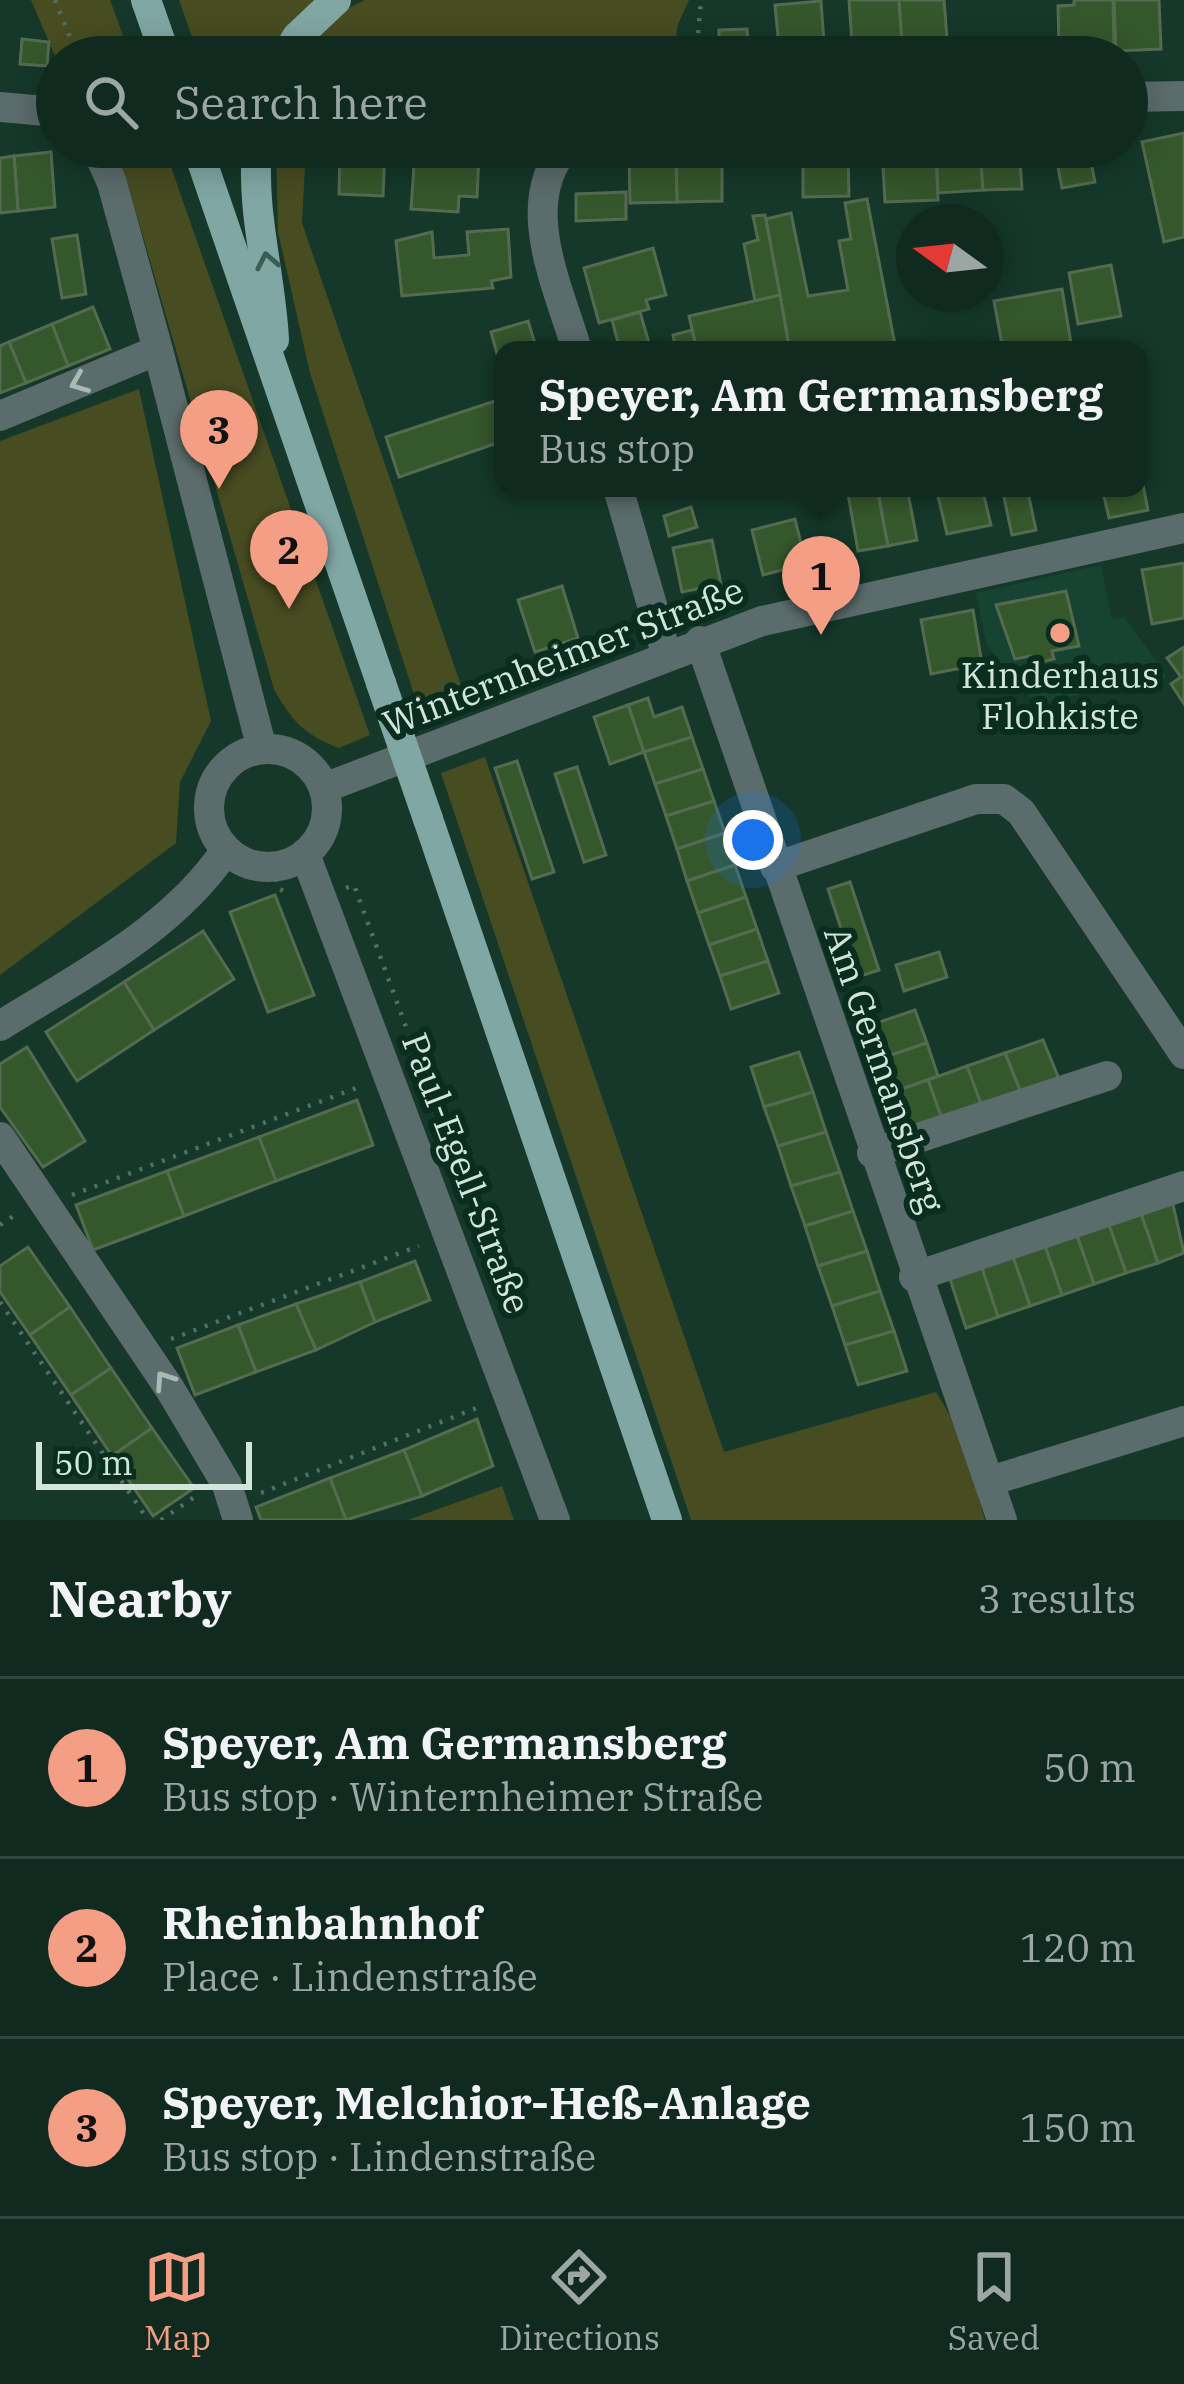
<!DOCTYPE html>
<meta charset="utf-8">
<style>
body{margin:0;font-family:"IBM Plex Serif",serif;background:#1e362d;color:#f1f3f6}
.compass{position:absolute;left:896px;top:204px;width:108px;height:108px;border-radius:50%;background:#102a20;box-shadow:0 6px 30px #0003;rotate:285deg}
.scale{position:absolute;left:36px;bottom:30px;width:216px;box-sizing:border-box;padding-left:12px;border:6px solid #d2e5dc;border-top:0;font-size:33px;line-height:42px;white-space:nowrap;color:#d2e5dc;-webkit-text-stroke:9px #092e20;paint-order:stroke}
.you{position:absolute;left:753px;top:840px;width:42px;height:42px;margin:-30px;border:9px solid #fff;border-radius:50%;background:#1a73e8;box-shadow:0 0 0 18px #1a73e833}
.badge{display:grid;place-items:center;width:78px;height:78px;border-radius:50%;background:#f49e86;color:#111;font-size:39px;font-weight:700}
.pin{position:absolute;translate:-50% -99px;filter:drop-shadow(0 3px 6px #0008)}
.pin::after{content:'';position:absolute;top:63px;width:42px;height:36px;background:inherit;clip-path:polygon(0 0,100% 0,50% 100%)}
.popup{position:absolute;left:494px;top:341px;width:654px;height:156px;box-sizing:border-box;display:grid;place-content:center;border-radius:24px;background:#102a20;filter:drop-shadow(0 3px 9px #0005);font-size:39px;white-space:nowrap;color:#9ca7a5}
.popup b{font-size:45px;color:#f1f3f6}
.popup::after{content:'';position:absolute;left:50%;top:100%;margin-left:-24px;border:24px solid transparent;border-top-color:#102a20}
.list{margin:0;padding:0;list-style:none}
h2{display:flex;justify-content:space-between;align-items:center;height:156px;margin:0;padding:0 48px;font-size:51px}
h2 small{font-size:39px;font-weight:400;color:#9ca7a5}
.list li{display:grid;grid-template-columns:78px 1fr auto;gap:36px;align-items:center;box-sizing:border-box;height:180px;padding:0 48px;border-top:3px solid #30463e}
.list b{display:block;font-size:45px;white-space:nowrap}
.list p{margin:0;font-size:39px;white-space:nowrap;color:#9ca7a5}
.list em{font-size:39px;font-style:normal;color:#9ca7a5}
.icon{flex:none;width:66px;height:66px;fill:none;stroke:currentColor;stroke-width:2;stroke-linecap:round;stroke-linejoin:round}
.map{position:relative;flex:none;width:1184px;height:1520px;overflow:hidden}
.search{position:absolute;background:#102a20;box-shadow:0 6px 30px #0003;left:36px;right:36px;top:36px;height:132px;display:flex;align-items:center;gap:30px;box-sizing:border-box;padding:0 42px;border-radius:66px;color:#9ca7a5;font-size:45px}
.sheet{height:696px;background:#102a20}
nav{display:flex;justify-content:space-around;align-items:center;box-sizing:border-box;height:168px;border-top:3px solid #30463e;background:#102a20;font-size:33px;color:#9ca7a5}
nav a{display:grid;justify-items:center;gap:6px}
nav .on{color:#f49e86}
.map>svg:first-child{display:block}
.built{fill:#164332}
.green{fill:#484c21}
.building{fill:#35572c;stroke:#556b50;stroke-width:3}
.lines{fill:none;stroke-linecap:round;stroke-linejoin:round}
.path{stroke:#527064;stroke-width:4.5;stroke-dasharray:3 9;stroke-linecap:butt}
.minor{stroke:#5a6c6b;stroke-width:30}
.major{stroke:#81a7a4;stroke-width:30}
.major-bridge{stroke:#81a7a4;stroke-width:30}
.oneway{stroke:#395e55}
.oneway2{stroke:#a8bbb4}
.poi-dot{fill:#f49e86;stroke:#092e20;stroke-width:4.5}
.labels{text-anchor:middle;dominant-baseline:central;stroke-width:12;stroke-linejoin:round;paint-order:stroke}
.street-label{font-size:36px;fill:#d2e5dc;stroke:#092e20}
.poi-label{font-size:36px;fill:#d2e5dc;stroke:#092e20}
</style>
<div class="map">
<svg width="1184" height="1520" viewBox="0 0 1184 1520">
<rect width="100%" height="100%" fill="#15382a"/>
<polygon class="built" points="1101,565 1112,619 1125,617 1167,677 1036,704 987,646 976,593"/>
<g class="green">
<polygon points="31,0 110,0 131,57 57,57 57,61"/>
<polygon points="179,0 314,0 271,57 199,57"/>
<polygon points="365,0 689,0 678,24 673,57 298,57 338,13"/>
<path d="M111,147H164L370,735L339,748C304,735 291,720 274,689L127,181Z"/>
<polygon points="276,147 306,147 302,223 468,706 424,725 310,373 278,232"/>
<polygon points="139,389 211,721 180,782 176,843 0,975 0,441"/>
<polygon points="485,757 724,1452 936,1392 990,1481 977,1493 985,1520 691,1520 441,773"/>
<polygon points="502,1486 514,1520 408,1520"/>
</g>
<g class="building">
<polygon points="849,0 899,0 903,55 853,57"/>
<polygon points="899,0 944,0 948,51 903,55"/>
<polygon points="1074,0 1113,0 1114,44 1059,46 1058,6 1074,5"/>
<polygon points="1114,0 1159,0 1161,49 1116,51"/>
<polygon points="821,1 825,57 780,57 775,5"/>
<polygon points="747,29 749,57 735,57 734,40 719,40 719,30"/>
<polygon points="22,39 49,42 47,66 20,64"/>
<polygon points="1184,133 1184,237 1164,242 1142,142"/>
<polygon points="340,147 385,147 383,196 339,194"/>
<polygon points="936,147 938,200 885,202 882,149"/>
<polygon points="936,147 980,147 983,190 938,193"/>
<polygon points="980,147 1019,147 1022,189 983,190"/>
<polygon points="1054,147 1088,147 1095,182 1062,188"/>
<polygon points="415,151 479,155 477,197 459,196 458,212 411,209"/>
<polygon points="51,152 55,207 18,211 14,156"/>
<polygon points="722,155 722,201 677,202 676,156"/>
<polygon points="14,156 18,211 0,213 0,158"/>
<polygon points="676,156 677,202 630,203 629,157"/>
<polygon points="848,156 849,196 803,197 803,157"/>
<polygon points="626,192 626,219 576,221 576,194"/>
<polygon points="867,199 896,350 790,350 766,219 791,213 808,296 848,290 839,241 851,239 845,203"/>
<polygon points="765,215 780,295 755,301 744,244 758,240 753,216"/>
<polygon points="508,229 511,277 491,281 493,288 402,296 396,241 432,232 434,258 469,255 467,232"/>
<polygon points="77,235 86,294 62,298 52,239"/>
<polygon points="653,248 666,295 646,300 649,309 599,323 584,268"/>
<polygon points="1111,265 1121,316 1078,324 1069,273"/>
<polygon points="1062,289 1071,343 1003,350 994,301"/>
<polygon points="780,295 789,347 697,350 689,316"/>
<polygon points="93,307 110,349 68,366 52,324"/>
<polygon points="640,312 651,350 620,350 612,320"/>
<polygon points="528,321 537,350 503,350 501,368 491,332"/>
<polygon points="52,324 68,366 26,383 9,342"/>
<polygon points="692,330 697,350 676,350 673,335"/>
<polygon points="9,342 26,383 0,393 0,346"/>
<polygon points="498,400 503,441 399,477 386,437"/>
<polygon points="1139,465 1148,510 1109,518 1102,488 1139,488"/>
<polygon points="847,488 877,488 888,546 858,551"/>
<polygon points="907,488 917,540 888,546 878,491"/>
<polygon points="936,488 982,488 991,525 947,534"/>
<polygon points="1002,488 1027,488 1036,530 1012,535"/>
<polygon points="691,507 697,527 669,536 664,516"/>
<polygon points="795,519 806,564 763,575 752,530"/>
<polygon points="712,540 721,584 682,592 673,548"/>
<polygon points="1184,563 1184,618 1152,624 1142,570"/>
<polygon points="562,586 578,638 535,652 518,600"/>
<polygon points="1066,591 1079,646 1052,651 1054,659 1032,664 1030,656 1015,659 996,605"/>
<polygon points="973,610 982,664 931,674 921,620"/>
<polygon points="1184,647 1184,704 1171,684 1181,677 1167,658"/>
<polygon points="648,698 654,717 682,707 692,737 644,752 628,705"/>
<polygon points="628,705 644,752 610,764 594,717"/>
<polygon points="692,737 703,769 655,784 644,752"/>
<polygon points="517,761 554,872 532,879 495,768"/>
<polygon points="577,767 606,855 584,862 555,774"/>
<polygon points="703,769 714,801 666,816 655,784"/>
<polygon points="714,801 725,833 677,849 666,816"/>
<polygon points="725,833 735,865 687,881 677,849"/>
<polygon points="735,865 746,897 698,913 687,881"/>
<polygon points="850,882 879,970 857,977 828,889"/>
<polygon points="275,895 314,995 268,1012 230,912"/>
<polygon points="746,897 757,929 709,945 698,913"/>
<polygon points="757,929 768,961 720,976 709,945"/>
<polygon points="203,931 234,979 154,1030 124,982"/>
<polygon points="939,952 947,977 904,991 896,965"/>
<polygon points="768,961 779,993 731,1009 720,976"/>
<polygon points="124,982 154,1030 77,1081 46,1032"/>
<polygon points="915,1010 927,1043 879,1059 868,1026"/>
<polygon points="1043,1040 1059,1079 1021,1093 1005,1053"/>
<polygon points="927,1043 938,1076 890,1093 879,1059"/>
<polygon points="27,1047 85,1141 43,1167 0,1107 0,1064"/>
<polygon points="799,1052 813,1092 764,1107 751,1067"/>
<polygon points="1005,1053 1021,1093 982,1107 967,1066"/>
<polygon points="967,1066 982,1107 943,1122 928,1080"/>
<polygon points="928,1080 943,1122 904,1136 890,1093"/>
<polygon points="813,1092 826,1132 778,1146 764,1107"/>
<polygon points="357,1100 373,1145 276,1181 259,1137"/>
<polygon points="826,1132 840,1172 791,1186 778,1146"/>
<polygon points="259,1137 276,1181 184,1216 167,1171"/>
<polygon points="167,1171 184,1216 93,1250 76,1205"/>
<polygon points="840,1172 853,1211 805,1226 791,1186"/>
<polygon points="1172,1200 1184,1253 1158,1263 1140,1211"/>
<polygon points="853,1211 867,1251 818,1266 805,1226"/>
<polygon points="1140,1211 1158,1263 1126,1273 1108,1222"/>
<polygon points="1108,1222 1126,1273 1094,1284 1076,1233"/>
<polygon points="1076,1233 1094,1284 1062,1295 1044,1243"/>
<polygon points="1044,1243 1062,1295 1030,1306 1012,1254"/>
<polygon points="28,1247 70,1307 30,1335 0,1292 0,1266"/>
<polygon points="867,1251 880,1291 832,1306 818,1266"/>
<polygon points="1012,1254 1030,1306 998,1317 981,1265"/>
<polygon points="415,1261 430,1300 375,1322 360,1282"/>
<polygon points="981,1265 998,1317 966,1328 949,1276"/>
<polygon points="360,1282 375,1322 316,1350 296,1304"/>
<polygon points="880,1291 894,1331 845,1345 832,1306"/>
<polygon points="296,1304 316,1350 256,1372 238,1325"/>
<polygon points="70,1307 111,1368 71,1395 30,1335"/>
<polygon points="238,1325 256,1372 195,1395 177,1348"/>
<polygon points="894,1331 907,1371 858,1385 845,1345"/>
<polygon points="111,1368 152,1428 112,1456 71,1395"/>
<polygon points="477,1419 493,1466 422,1496 404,1450"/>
<polygon points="152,1428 194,1488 153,1516 112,1456"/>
<polygon points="404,1450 422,1496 346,1520 330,1478"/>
<polygon points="330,1478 346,1520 261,1520 256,1507"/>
</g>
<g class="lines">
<g class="path">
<polyline points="55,0 78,57"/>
<polyline points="696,57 701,0"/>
<polyline points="274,867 278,888 285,892"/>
<polyline points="346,888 354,885 465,1188"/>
<polyline points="72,1195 359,1087"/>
<polyline points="0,1225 15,1215"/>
<polyline points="0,1302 148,1520"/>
<polyline points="171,1339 419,1246"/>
<polyline points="261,1493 479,1407"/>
<polyline points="161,1520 196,1496"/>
</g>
<g class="minor">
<polyline points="1127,97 1184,96"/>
<polyline points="0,107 57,112"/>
<polyline points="96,147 112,183 158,350 262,749"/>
<path d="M566,147C516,203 559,288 577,350"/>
<polyline points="0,416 158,350"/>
<polyline points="618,488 666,653"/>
<polyline points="700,641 1002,1520"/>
<circle cx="268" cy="808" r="59"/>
<polyline points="324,788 762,621 1184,528"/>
<polyline points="305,854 555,1520"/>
<polyline points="775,867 976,799 1004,799 1021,812 1184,1054"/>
<path d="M0,1026C80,976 172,930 226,850"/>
<polyline points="0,1137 170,1389 227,1485 238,1520"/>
<polyline points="872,1153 1107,1076"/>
<polyline points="914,1277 1184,1186"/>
<polyline points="990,1481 1184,1421"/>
</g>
<g class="major">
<polyline points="146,0 166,57"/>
<polyline points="285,57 297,37 336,0"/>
<polyline points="197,147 381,683"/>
<path d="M257,147C251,212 271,276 274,340"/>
<polyline points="428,819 667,1520"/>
</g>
<polyline class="major-bridge" points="381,683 428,819"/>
</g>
<defs><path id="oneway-chevron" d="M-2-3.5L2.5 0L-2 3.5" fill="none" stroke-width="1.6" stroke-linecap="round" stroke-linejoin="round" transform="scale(3)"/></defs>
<use class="oneway" href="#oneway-chevron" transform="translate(267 261) rotate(-101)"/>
<g class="oneway2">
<use href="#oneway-chevron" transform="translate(79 383) rotate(158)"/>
<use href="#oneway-chevron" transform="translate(164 1380) rotate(-124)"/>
</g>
<circle class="poi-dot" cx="1060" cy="633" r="12"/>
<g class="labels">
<g class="street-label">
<text transform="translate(563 656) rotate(-21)">Winternheimer Straße</text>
<text transform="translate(885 1069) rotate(71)">Am Germansberg</text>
<text transform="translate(467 1173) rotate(69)">Paul-Egell-Straße</text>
</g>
<g class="poi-label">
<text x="1060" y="674">Kinderhaus<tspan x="1060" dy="41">Flohkiste</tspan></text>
</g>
</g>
</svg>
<svg class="compass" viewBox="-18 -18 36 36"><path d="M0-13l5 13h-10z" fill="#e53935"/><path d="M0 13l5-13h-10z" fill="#9ca7a5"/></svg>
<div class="scale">50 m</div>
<div class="you"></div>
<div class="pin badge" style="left:821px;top:635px">1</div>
<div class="popup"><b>Speyer, Am Germansberg</b>Bus stop</div>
<div class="pin badge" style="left:289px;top:609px">2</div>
<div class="pin badge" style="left:219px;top:489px">3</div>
<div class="search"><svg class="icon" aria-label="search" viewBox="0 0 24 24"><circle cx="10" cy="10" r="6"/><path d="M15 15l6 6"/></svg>Search here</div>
</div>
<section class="sheet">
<h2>Nearby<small>3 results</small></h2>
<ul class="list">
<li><span class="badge">1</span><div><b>Speyer, Am Germansberg</b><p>Bus stop · Winternheimer Straße</p></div><em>50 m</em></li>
<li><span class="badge">2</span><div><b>Rheinbahnhof</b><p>Place · Lindenstraße</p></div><em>120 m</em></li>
<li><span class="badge">3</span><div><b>Speyer, Melchior-Heß-Anlage</b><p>Bus stop · Lindenstraße</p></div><em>150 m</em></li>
</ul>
</section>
<nav>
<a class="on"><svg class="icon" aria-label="map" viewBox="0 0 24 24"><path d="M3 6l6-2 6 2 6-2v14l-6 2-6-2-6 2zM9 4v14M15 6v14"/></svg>Map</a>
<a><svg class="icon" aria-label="directions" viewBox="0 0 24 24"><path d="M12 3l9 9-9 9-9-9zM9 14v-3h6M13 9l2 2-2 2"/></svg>Directions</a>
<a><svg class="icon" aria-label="saved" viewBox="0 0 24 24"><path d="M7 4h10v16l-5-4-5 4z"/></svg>Saved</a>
</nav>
